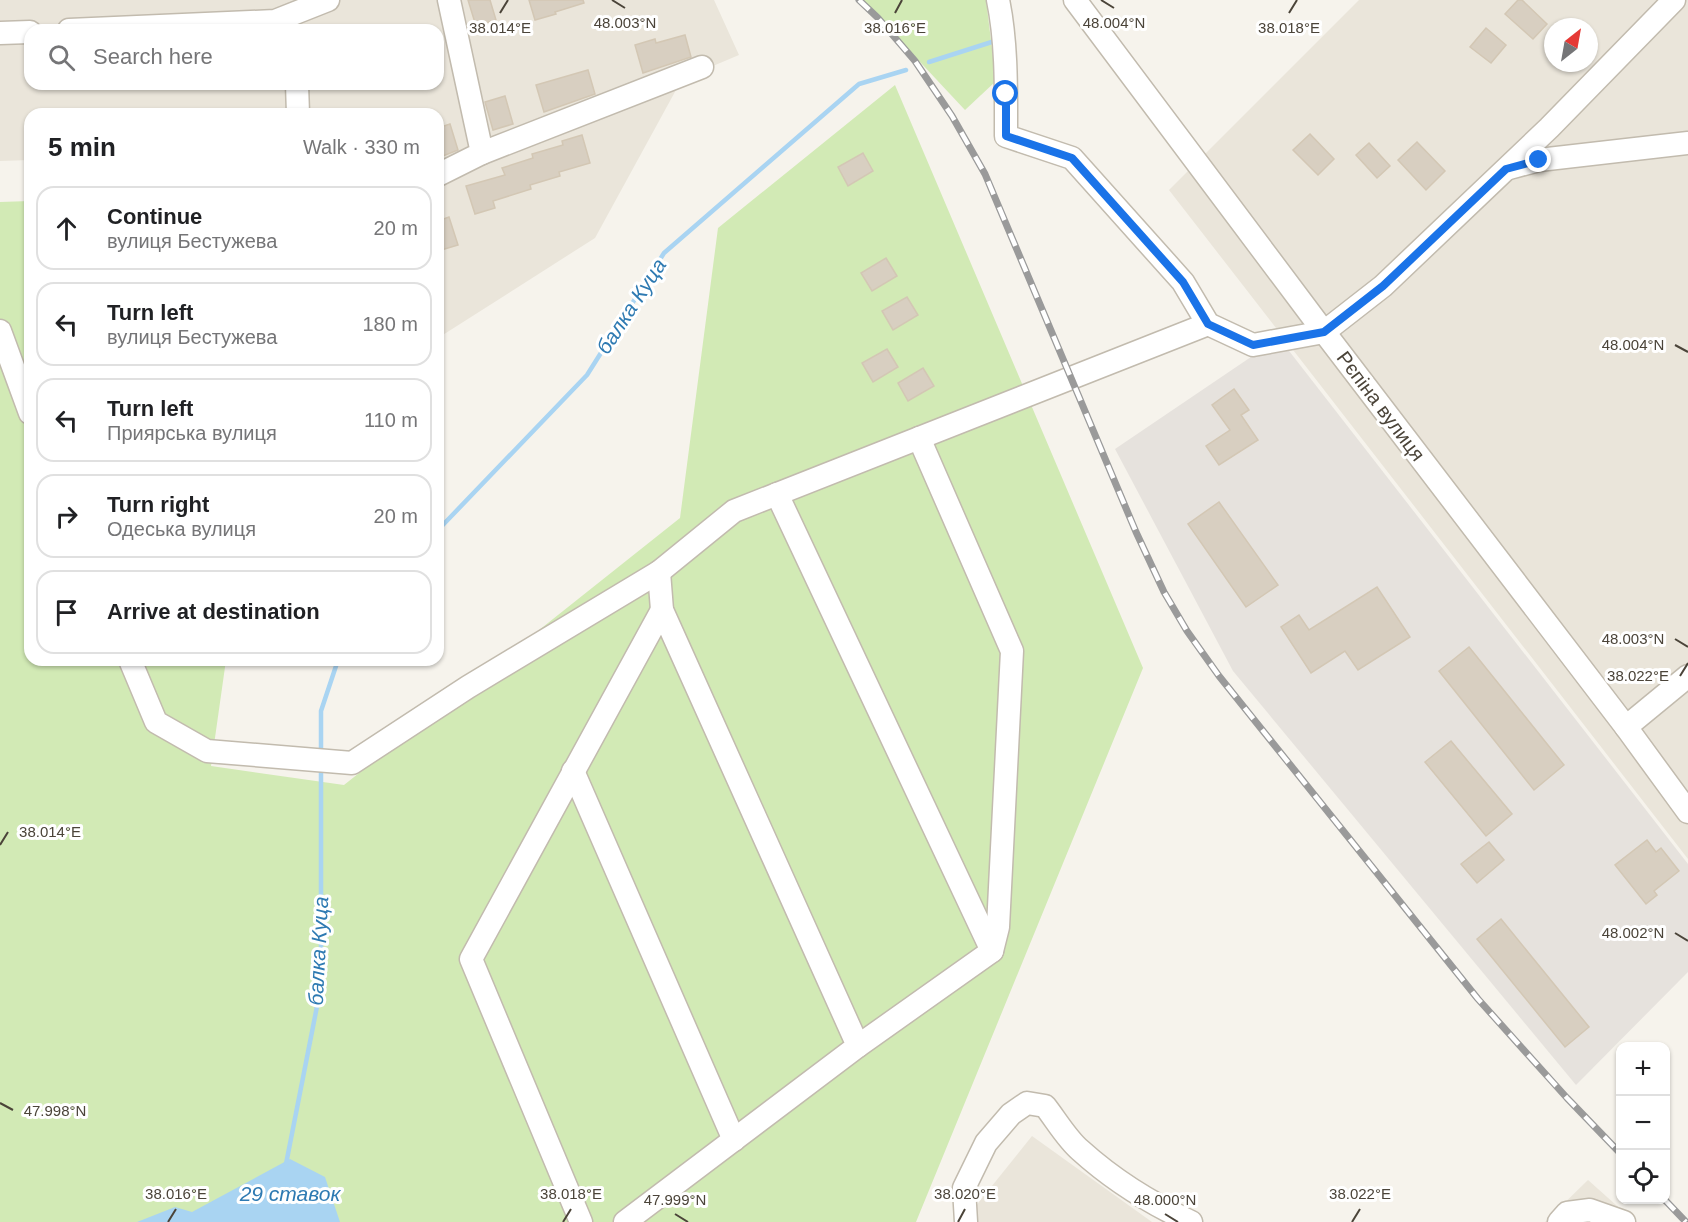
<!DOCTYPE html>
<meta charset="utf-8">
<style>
body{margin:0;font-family:Arial,sans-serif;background:#f6f6f6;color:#202124}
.controls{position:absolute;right:18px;bottom:18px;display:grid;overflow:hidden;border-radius:12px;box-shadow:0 2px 4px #0004}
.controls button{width:54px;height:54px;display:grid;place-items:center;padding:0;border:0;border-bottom:2px solid #e0e0e0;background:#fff;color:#202124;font:30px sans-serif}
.compass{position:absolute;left:1544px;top:18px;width:54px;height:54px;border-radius:50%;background:#fff;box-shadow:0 2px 4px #0004;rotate:31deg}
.stop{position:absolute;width:18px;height:18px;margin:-14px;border:4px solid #1a73e8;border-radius:50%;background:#fff}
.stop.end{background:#1a73e8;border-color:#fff;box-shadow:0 2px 6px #0008}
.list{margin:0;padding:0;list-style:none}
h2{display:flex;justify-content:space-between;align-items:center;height:78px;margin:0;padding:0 24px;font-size:26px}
h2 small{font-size:20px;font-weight:400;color:#757577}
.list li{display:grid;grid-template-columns:39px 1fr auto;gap:18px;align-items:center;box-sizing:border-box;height:84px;margin:0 12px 12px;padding:0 12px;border:2px solid #e0e0e0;border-radius:18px}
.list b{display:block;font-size:22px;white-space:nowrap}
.list p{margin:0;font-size:20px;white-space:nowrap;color:#757577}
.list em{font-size:20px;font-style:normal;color:#757577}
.icon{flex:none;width:33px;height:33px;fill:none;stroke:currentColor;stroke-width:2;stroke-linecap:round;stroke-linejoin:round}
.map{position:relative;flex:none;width:1688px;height:1222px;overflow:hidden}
.search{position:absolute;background:#fff;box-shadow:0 2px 4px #0004;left:24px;top:24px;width:420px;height:66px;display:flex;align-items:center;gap:15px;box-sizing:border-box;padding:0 21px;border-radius:18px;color:#757577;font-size:22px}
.panel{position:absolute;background:#fff;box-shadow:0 2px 4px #0004;left:24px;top:108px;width:420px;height:558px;border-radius:18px}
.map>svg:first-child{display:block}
.residential{fill:#eae5da;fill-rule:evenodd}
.industrial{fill:#e6e2dd}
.green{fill:#d2eab5}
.water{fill:#a9d4f2}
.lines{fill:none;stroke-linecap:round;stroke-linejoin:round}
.stream{stroke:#a9d4f2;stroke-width:4.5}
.building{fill:#d8cfc1;stroke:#d3c7b4;stroke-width:1.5}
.minor-casing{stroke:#c2bbae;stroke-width:25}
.minor{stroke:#fff;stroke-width:22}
.rail-casing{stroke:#9a9a9a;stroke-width:7}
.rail{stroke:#fff;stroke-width:4.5;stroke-dasharray:14;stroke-linecap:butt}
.route{stroke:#1a73e8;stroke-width:8}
.ticks{fill:none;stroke:#4b4439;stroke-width:2}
.labels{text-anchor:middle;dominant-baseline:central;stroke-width:6;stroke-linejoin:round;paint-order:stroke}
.street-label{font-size:20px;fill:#4b4439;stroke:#fff}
.water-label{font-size:21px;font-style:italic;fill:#2e7ab2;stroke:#fff}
.ticks-label{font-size:15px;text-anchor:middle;fill:#4b4439;stroke:#fff;stroke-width:6;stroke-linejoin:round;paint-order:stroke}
</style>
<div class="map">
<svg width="1688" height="1222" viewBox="0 0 1688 1222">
<rect width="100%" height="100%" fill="#f6f3ec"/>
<g class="residential">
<path d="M0,0H714L739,55L682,79L595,238L438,338V114H30V160L0,161ZM30,30H438V84H30Z"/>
<path d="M1359,0H1688V859L1169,190ZM1553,27H1589V63H1553Z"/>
<polygon points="1032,1136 1152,1222 963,1222"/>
<polygon points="1588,1180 1635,1222 1545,1222"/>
</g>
<polygon class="industrial" points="1279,338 1688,864 1688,972 1576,1085 1233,671 1115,449"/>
<g class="green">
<polygon points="862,0 986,0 996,81 965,110"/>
<polygon points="895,85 1143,668 916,1222 0,1222 0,202 30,201 30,660 226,660 211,766 344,785 680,518 718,228"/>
</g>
<polygon class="water" points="290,1159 325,1177 340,1222 137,1222 175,1207 192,1212"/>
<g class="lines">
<g class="stream">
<polyline points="929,62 998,40"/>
<polyline points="438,530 587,375 664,253 859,84 906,70"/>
<polyline points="321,753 321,711 338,660"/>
<polyline points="286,1164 321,986 321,768"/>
</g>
</g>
<g class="building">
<polygon points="468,0 490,0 496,20 476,26"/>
<polygon points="529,0 583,0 584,3 555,12 556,14 535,20"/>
<polygon points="1518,0 1522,0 1547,24 1533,39 1505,14"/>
<polygon points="1486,28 1506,45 1491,63 1470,47"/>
<polygon points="685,35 691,57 643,73 635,45 655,39 656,43"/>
<polygon points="588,70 595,94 544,112 536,85"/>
<polygon points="505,96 513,124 493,130 485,102"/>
<polygon points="450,124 458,150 438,158 438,128"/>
<polygon points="1310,134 1334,159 1318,175 1293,150"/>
<polygon points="582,135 590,163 559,172 560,176 530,185 531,189 493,201 495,208 475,214 466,186 505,175 502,168 533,158 532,154 563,145 562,141"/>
<polygon points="1417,142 1445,171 1426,190 1398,160"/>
<polygon points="1369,143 1390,166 1377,178 1356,155"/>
<polygon points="863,153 873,171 848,186 838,167"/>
<polygon points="449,217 458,245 438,251 438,221"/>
<polygon points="886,258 897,276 872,291 861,273"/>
<polygon points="907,297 918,315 893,330 882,311"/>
<polygon points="887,349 898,367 873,382 862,363"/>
<polygon points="923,368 934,386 908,401 898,383"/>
<polygon points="1234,389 1249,410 1241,415 1258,440 1219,465 1206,446 1230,430 1212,405"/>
<polygon points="1219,502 1278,585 1246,607 1188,524"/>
<polygon points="1377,587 1410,637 1358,670 1345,651 1311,673 1281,627 1299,615 1309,630"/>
<polygon points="1469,647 1564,765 1534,790 1439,671"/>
<polygon points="1451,741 1512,814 1486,836 1425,762"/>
<polygon points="1647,840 1656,852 1661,848 1679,871 1654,891 1657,895 1646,904 1615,865"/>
<polygon points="1489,842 1504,860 1477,883 1461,864"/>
<polygon points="1501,919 1589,1027 1565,1047 1477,939"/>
</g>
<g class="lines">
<defs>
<g id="minor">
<path d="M998,0C1007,43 1006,92 1006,136L1072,158L1183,282L1208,324L1253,345L1324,332L1383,286L1549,128L1674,0"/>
<polyline points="1075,0 1318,324 1626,727 1688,812"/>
<polyline points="69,30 275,21 328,0"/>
<polyline points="0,33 30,32"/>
<polyline points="297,84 298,114"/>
<polyline points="482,153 702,67"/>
<polyline points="1509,168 1539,160 1688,143"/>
<polyline points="438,175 482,153 449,0"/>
<polyline points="0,331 30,413"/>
<polyline points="777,494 992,951"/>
<polyline points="130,660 156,722 207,751 352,763 468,687 659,572 734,511 1208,324"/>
<polyline points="1626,727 1688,676"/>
<polyline points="573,771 734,1140"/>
<polyline points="858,1046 992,951 998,927 1012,651 919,438"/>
<polyline points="581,1222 471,959 662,610"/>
<polyline points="625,1222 858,1046 662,610 659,572"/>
<path d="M966,1222L964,1188L986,1143L1011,1114L1027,1103L1045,1106C1056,1120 1067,1139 1080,1150C1112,1179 1152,1204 1191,1222"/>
<polyline points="1559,1222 1567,1213 1590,1210 1624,1222"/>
</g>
</defs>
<use href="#minor" class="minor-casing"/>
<use href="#minor" class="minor"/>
<defs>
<g id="rail">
<polyline points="859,0 878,18 915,61 952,116 985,174 1136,532 1164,592 1187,631 1219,676 1478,999 1567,1098 1620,1153"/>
<polyline points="1665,1200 1686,1222"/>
</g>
</defs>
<use href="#rail" class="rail-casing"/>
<use href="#rail" class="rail"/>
</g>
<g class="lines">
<polyline class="route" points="1006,94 1006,136 1072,158 1183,282 1208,324 1253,345 1324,332 1383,286 1506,169 1539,160"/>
</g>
<path class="ticks" d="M612,0L625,8M1101,0L1114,8M500,13L508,0M895,13L902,0M1289,13L1297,0M1675,345L1688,352M1675,639L1688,647M1680,676L1688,663M0,845L8,832M1675,933L1688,941M0,1103L13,1110M675,1214L688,1222M1165,1214L1178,1222M168,1222L176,1209M563,1222L571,1209M958,1222L965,1209M1352,1222L1360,1209"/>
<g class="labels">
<g class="street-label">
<text transform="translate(1381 406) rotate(53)">Рєпіна вулиця</text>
</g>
<g class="water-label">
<text transform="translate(631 306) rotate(-57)">балка Куца</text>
<text transform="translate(318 951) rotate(-87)">балка Куца</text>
<text x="290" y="1193">29 ставок</text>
</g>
</g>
<g class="ticks-label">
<text x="625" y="28">48.003°N</text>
<text x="1114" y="28">48.004°N</text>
<text x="895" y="33">38.016°E</text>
<text x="500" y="33">38.014°E</text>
<text x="1289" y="33">38.018°E</text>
<text x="1633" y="350">48.004°N</text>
<text x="1633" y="644">48.003°N</text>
<text x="1638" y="681">38.022°E</text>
<text x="50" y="837">38.014°E</text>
<text x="1633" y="938">48.002°N</text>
<text x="55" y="1116">47.998°N</text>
<text x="176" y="1199">38.016°E</text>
<text x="571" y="1199">38.018°E</text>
<text x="965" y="1199">38.020°E</text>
<text x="1360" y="1199">38.022°E</text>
<text x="675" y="1205">47.999°N</text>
<text x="1165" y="1205">48.000°N</text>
</g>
</svg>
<div class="controls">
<button>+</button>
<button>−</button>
<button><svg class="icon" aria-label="locate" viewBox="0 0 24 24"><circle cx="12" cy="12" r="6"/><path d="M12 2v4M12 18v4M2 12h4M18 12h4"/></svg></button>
</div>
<svg class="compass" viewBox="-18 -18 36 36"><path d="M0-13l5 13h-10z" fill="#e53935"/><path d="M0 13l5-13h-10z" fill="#757577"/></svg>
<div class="stop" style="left:1006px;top:94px"></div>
<div class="stop end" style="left:1539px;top:160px"></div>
<div class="search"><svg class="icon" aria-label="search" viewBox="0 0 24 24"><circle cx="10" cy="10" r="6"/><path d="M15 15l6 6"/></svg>Search here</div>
<section class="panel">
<h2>5 min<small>Walk · 330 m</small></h2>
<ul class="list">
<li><svg class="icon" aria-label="ahead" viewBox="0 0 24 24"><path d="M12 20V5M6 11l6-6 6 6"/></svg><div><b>Continue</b><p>вулиця Бестужева</p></div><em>20 m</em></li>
<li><svg class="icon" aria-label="left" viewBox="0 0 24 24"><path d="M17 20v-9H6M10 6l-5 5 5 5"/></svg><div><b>Turn left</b><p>вулиця Бестужева</p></div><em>180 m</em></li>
<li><svg class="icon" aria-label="left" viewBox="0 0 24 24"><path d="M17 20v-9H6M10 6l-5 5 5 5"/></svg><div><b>Turn left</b><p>Приярська вулиця</p></div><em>110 m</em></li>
<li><svg class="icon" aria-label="right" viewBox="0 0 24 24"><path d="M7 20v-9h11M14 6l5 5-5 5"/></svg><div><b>Turn right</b><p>Одеська вулиця</p></div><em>20 m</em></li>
<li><svg class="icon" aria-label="arrive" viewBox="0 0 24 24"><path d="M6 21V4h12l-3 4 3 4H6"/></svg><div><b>Arrive at destination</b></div></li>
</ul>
</section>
</div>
